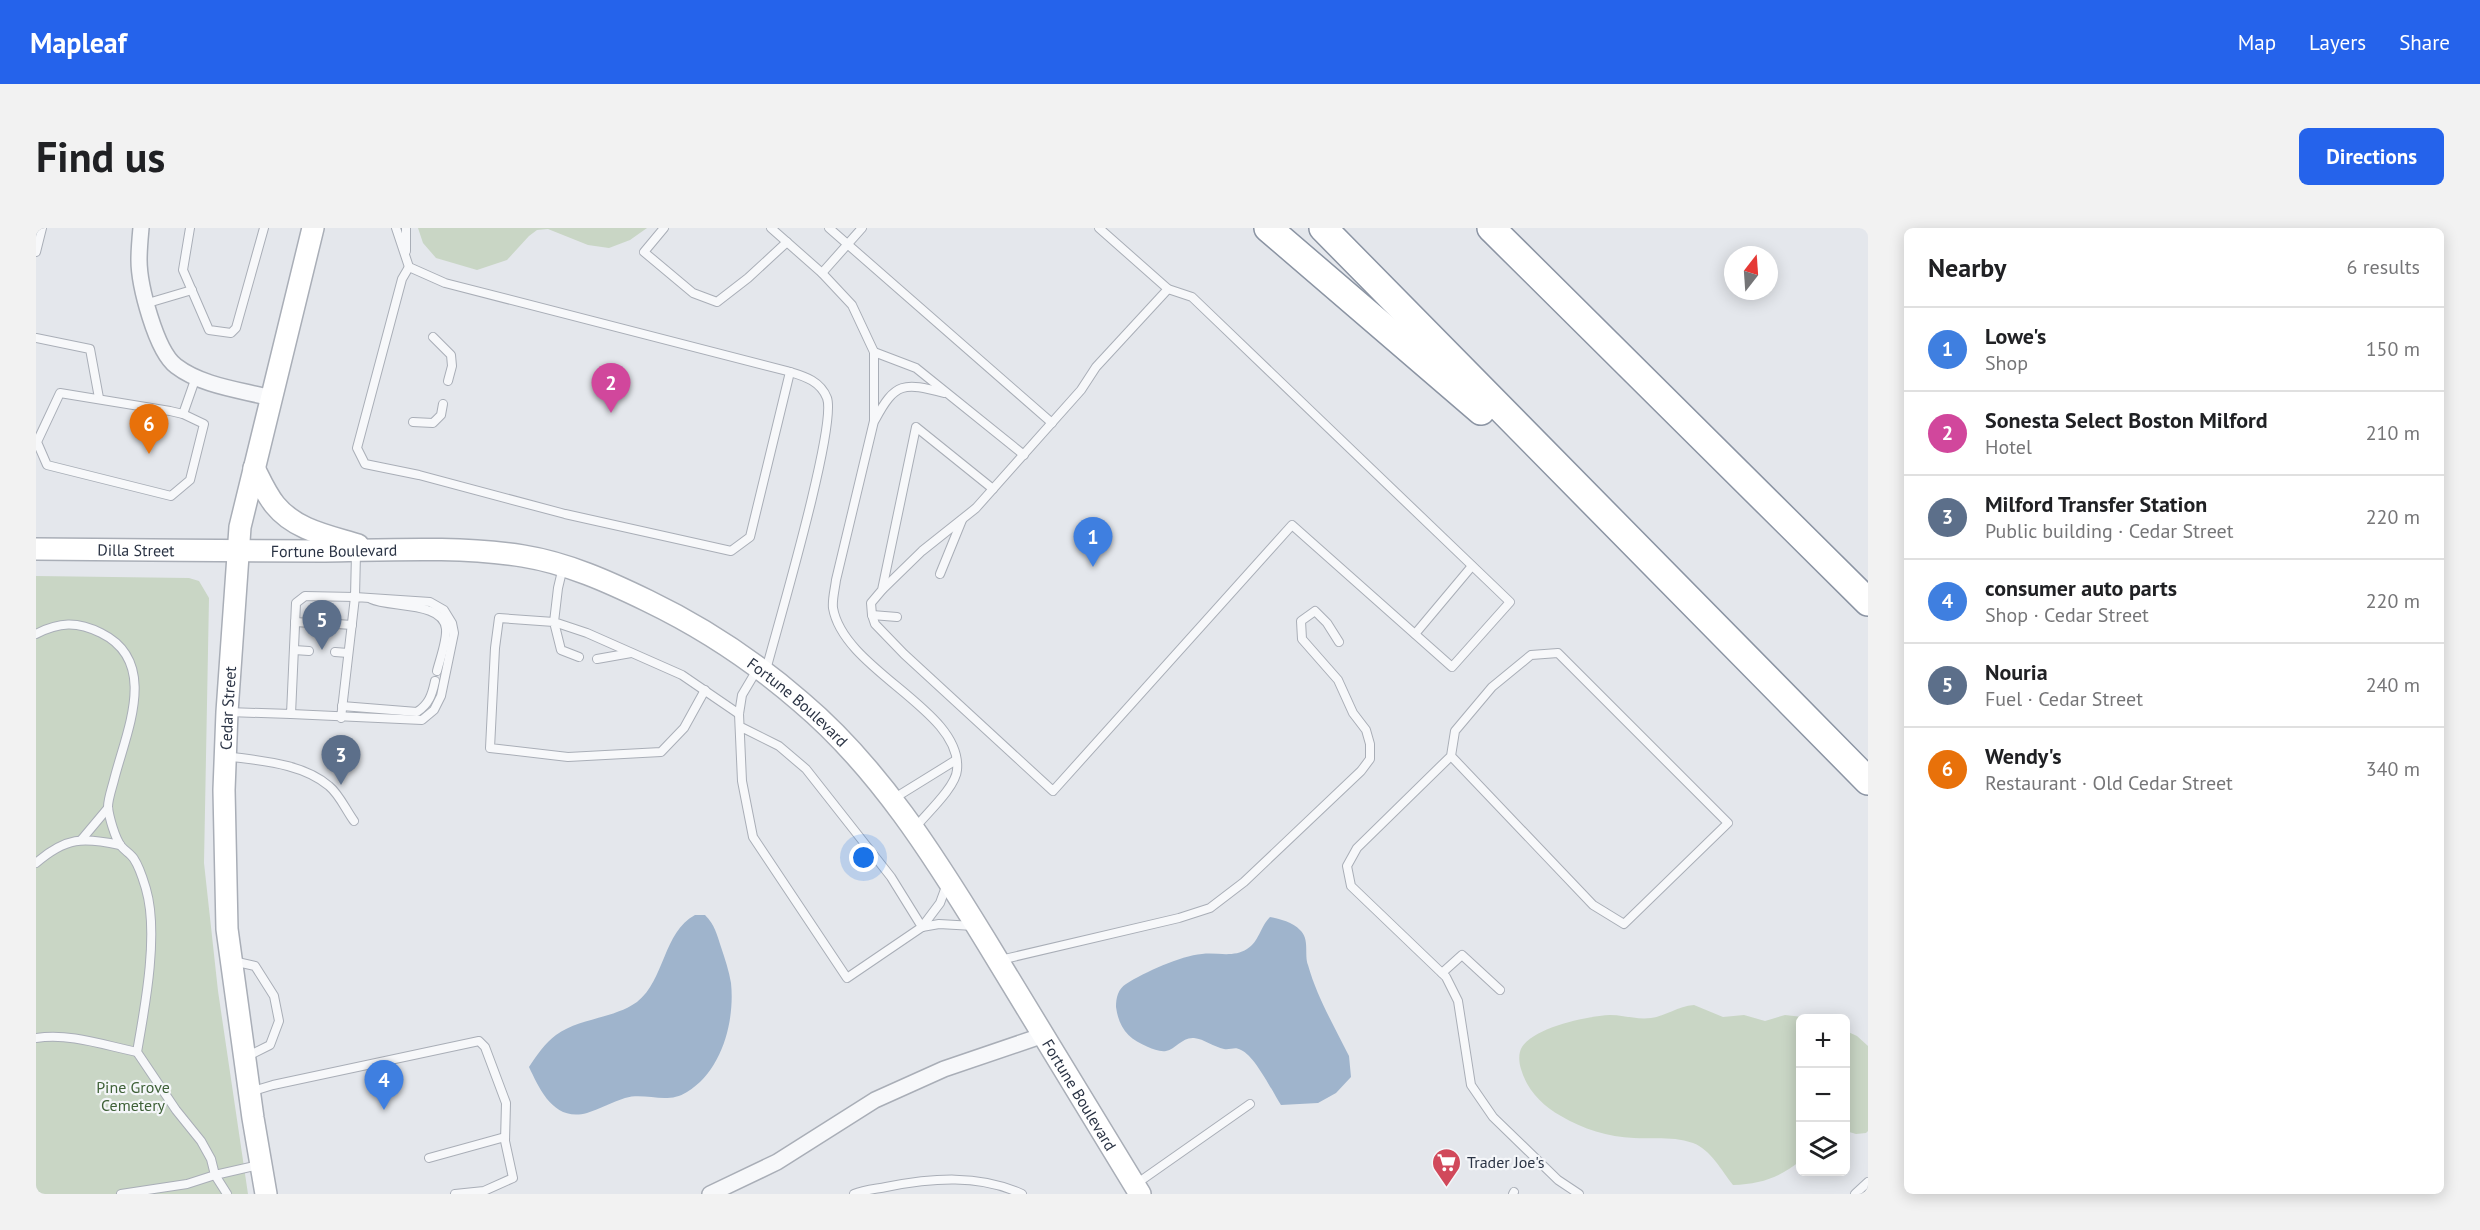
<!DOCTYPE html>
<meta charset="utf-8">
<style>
body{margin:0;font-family:"PT Sans",sans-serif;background:#f2f2f2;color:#202124}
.controls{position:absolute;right:18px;bottom:18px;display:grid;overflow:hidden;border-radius:9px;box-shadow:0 3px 15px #0003}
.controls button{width:54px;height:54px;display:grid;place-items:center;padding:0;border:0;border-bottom:2px solid #e0e0e0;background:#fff;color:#202124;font:30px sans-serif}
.compass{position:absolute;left:1688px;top:18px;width:54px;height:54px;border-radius:50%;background:#fff;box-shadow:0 3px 15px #0003;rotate:17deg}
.you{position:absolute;left:828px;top:630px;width:21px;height:21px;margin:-15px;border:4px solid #fff;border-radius:50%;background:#1a73e8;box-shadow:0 0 0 9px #1a73e833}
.badge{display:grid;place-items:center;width:39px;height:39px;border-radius:50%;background:#2563eb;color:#fff;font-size:20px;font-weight:700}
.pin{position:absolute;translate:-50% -50px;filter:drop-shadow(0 2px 3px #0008)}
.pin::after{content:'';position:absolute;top:32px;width:21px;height:18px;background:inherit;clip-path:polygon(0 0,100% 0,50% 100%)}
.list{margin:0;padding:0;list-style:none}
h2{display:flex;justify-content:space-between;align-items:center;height:78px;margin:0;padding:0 24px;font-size:26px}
h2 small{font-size:20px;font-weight:400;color:#757577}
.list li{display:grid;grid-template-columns:39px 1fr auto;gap:18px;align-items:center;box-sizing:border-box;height:84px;padding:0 24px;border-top:2px solid #e0e0e0}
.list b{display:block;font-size:22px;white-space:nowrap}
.list p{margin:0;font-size:20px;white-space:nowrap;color:#757577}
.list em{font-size:20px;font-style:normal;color:#757577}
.icon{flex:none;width:33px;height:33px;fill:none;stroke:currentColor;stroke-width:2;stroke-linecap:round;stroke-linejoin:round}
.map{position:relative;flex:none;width:1832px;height:966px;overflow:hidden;border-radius:9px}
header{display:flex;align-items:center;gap:36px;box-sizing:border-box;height:84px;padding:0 30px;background:#2563eb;color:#fff}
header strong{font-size:28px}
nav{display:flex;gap:33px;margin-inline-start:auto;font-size:21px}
.intro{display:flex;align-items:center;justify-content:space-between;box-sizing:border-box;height:144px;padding:0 36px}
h1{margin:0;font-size:42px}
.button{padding:15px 27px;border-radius:9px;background:#2563eb;color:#fff;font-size:21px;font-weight:700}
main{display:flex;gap:36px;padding:0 36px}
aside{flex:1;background:#fff;border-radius:9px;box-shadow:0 3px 15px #0003}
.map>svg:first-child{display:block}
.green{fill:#c9d6c5}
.water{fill:#9fb4cc}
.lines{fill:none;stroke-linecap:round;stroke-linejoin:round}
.lane-casing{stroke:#a9aeb7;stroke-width:10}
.street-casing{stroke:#a9aeb7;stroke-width:18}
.secondary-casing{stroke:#a9aeb7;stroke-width:24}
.highway-casing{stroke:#8b94a3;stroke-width:30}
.lane{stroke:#f7f8fa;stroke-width:8}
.street{stroke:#f7f8fa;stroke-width:15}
.secondary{stroke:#fff;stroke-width:21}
.highway{stroke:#fff;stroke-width:27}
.labels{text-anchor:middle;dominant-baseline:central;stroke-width:4.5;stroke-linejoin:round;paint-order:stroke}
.street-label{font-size:16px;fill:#2b3445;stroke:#f4f6f9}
.park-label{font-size:16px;fill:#3f6138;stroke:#f4f6f9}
.poi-label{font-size:16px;fill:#2b3445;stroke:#f4f6f9;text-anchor:start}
</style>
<header>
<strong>Mapleaf</strong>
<nav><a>Map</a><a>Layers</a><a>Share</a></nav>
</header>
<div class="intro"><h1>Find us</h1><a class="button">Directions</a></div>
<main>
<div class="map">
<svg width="1832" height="966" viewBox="0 0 1832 966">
<rect width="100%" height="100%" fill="#e4e7ec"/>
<g class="green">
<polygon points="382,0 611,0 594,12 573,20 552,17 512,1 501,2 493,8 471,32 441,42 400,30 387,15"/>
<polygon points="0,348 153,350 163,353 173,370 168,635 182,763 212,966 0,966"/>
<path d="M1658,777L1687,789L1708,787L1729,793L1749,787L1775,790H1764V933C1743,950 1724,956 1697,957C1686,943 1674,921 1657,915C1638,908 1618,911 1598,910C1572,909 1547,901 1525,888C1506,877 1491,862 1485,841C1483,835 1482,825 1486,819C1499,799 1552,788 1574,787C1588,787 1601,792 1615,790C1630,788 1642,778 1658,777Z"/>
<polygon points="1810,803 1821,808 1832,818 1832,903 1830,905 1820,906 1810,903"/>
</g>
<g class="water">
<path d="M659,687H669C679,697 681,707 685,719C689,731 693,743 695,755C699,793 686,843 651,864C631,877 610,864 589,870C576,874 564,881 551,885C518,894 504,862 493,839C501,827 509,815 520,807C543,790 577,791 601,774C629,752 627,704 659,687Z"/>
<path d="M1234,689C1244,691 1257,694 1264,702C1274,711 1268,726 1272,737C1281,769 1298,798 1313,828L1315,849L1300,865L1282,875L1245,877C1236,863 1219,828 1205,822C1199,818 1195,822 1188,821C1178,819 1168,811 1158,810C1146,809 1140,821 1130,823C1124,824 1117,821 1112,819C1093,811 1083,801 1080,779C1080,770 1082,761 1090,756C1109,744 1144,728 1166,726C1181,724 1197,730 1211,721C1223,714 1224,699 1234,689Z"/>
</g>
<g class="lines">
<defs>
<g id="lane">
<polyline points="154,0 147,42 173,102 195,105 200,100 228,0"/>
<path d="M360,0L373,39L409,55L751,143C767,148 784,152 791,170C801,198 741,400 730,442"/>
<polyline points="370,0 370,23"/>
<polyline points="628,0 608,24 657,65 681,74 712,50 751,14"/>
<path d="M735,0L786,45L816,77L838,124V193L800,352C799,361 796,371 797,380C808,443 927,482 921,542C920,559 889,587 878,601"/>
<polyline points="793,0 1016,195"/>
<polyline points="0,24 6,0"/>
<polyline points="373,39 366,51 321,220 329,236 383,247 529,286 695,323 714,309 754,144"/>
<polyline points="786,45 826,0"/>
<polyline points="112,75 156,62"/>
<polyline points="397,109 415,127 416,138 412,153"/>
<polyline points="0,110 54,121 63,170"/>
<polyline points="838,124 880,140 988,227"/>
<polygon points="24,165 134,183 147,186 168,196 154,252 135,268 11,237 1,214"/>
<polyline points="147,186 160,149"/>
<path d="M839,192C859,154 868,154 908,165"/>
<polyline points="377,194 397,195 405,187 407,176"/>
<polyline points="957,261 880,199 846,362 835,375 836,387 839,396 868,426 1017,563 1256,297 1416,439 1474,374 1156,69 1132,61 1063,0"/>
<polyline points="527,339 522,360 518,394 551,405 646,447 703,486"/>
<polyline points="904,346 926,292"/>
<polyline points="847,361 886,323 940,280 1045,162 1060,139 1132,61"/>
<path d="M335,371C353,380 408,373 410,401C411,413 404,431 401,443"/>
<polyline points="836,387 861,389"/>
<polyline points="259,394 275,395"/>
<polyline points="301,396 316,397"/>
<path d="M0,406C23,394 41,393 65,405C124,434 90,504 78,552C76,560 72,571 72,579C73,589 79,610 85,618C89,623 95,626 98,631C104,640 107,651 110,661C123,705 109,779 101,824L140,882L165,913L175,931L179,947L191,966"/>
<polyline points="1379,406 1436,338"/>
<polyline points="258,422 273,423"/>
<polyline points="299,424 312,425"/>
<polyline points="543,429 525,422 518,394 463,390 459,420 454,520 532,529 625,524 648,500 669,462"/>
<polyline points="561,431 595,425"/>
<path d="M306,478L381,484C393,476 396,467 399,453"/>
<polyline points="192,484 255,486 260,375 269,368 319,369 320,325"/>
<polyline points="255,486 386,492 398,482 405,468 418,405 416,395 408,382 394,374 319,369 305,490"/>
<polyline points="705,499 743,518 770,541 855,649 886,699 811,750 717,609 706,553 703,486 706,467 722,440"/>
<path d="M190,528C225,533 266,535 293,558C303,566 310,582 318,593"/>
<polyline points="1415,528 1557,677 1588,696 1692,595 1522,425 1495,427 1456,459 1419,503 1415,528 1321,620 1311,638 1315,658 1410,749 1422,773 1435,857 1457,889 1522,952 1543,966"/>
<polyline points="857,571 920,532"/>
<polyline points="46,611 72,580"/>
<path d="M0,635C30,609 47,609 84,617"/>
<polyline points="886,699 903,696 938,698"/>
<polyline points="886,699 904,675 911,656"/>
<polyline points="964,732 1143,690 1174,680 1208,654 1325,543 1334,531 1334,516 1330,502 1317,485 1302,452 1266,411 1265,393 1279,383 1291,395 1303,414"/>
<polyline points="197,733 219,738 238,768 243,793 234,817 210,829"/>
<polyline points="1406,745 1426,727 1464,762"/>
<path d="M0,810C35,805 67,817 101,824"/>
<polyline points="214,864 237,857 443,813 449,819 470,875 469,913 477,950 448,963 419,966"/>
<polyline points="393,930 469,909"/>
<polyline points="1100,956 1214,876"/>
<polyline points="85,966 151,956 179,947 223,937"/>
<path d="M818,966C828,962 840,961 850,959C896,950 943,946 986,966"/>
<polyline points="1477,966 1478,964"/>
<polyline points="1819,966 1832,954"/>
</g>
<g id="street">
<path d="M105,0C104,11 103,21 103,32C103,57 120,123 140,138C166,158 205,162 235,170"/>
<polyline points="674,966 741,934 839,872 908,841 1008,807"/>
</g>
<g id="secondary">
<path d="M218,240C224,252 230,266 239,277C259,302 293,308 322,317"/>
<path id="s1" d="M0,321C96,322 193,323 289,323C354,322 422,318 487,328C531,335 573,354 612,373C668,400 719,434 765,474C842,539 898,628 950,713C1002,797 1052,882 1104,966"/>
<path id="s2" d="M230,966L217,890L191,701L188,562L191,484L204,299L277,0"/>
</g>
<g id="highway">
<polyline points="1232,0 1445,183"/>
<polyline points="1287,0 1832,553"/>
<polyline points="1455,0 1832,374"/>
</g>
</defs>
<use href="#lane" class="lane-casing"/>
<use href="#street" class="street-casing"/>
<use href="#secondary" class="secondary-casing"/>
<use href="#highway" class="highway-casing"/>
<use href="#lane" class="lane"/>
<use href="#street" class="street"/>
<use href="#secondary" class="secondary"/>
<use href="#highway" class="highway"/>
</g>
<defs>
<symbol id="supermarket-pin" viewBox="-11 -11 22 30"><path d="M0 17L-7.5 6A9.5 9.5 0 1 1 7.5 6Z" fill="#d1495b" stroke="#f4f6f9"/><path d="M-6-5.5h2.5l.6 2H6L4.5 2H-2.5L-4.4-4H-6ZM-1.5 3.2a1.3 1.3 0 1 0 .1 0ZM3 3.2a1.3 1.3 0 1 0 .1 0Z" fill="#fff"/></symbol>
</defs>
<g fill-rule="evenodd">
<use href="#supermarket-pin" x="1394" y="918" width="33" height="45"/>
</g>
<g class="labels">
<g class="street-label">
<text stroke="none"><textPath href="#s1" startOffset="100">Dilla Street</textPath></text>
<text stroke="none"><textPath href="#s1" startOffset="298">Fortune Boulevard</textPath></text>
<text stroke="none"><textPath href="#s1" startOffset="802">Fortune Boulevard</textPath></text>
<text stroke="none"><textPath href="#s2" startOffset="489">Cedar Street</textPath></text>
<text stroke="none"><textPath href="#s1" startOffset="1288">Fortune Boulevard</textPath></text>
</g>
<g class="park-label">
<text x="97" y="859">Pine Grove<tspan x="97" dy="18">Cemetery</tspan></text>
</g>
<g class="poi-label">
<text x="1431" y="934">Trader Joe's</text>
</g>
</g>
</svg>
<div class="controls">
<button>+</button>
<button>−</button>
<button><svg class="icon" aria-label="layers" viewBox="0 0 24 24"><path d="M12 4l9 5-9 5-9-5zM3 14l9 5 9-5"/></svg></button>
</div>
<svg class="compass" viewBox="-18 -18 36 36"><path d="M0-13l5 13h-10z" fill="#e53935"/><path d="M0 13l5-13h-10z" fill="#757577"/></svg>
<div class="you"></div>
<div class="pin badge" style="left:1057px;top:339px;background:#3f7fe0">1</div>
<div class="pin badge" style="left:575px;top:185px;background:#d1479c">2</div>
<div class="pin badge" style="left:305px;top:557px;background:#5c6f8a">3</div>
<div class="pin badge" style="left:348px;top:882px;background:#3f7fe0">4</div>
<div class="pin badge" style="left:286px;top:422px;background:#5c6f8a">5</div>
<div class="pin badge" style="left:113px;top:226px;background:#e8710a">6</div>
</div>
<aside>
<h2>Nearby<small>6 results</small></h2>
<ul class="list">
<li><span class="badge" style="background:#3f7fe0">1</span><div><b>Lowe's</b><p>Shop</p></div><em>150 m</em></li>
<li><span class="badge" style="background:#d1479c">2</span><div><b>Sonesta Select Boston Milford</b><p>Hotel</p></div><em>210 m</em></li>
<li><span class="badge" style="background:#5c6f8a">3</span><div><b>Milford Transfer Station</b><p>Public building · Cedar Street</p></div><em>220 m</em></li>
<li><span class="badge" style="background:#3f7fe0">4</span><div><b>consumer auto parts</b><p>Shop · Cedar Street</p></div><em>220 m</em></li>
<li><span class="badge" style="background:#5c6f8a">5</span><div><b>Nouria</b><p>Fuel · Cedar Street</p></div><em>240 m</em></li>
<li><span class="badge" style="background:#e8710a">6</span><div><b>Wendy's</b><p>Restaurant · Old Cedar Street</p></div><em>340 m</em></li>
</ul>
</aside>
</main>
